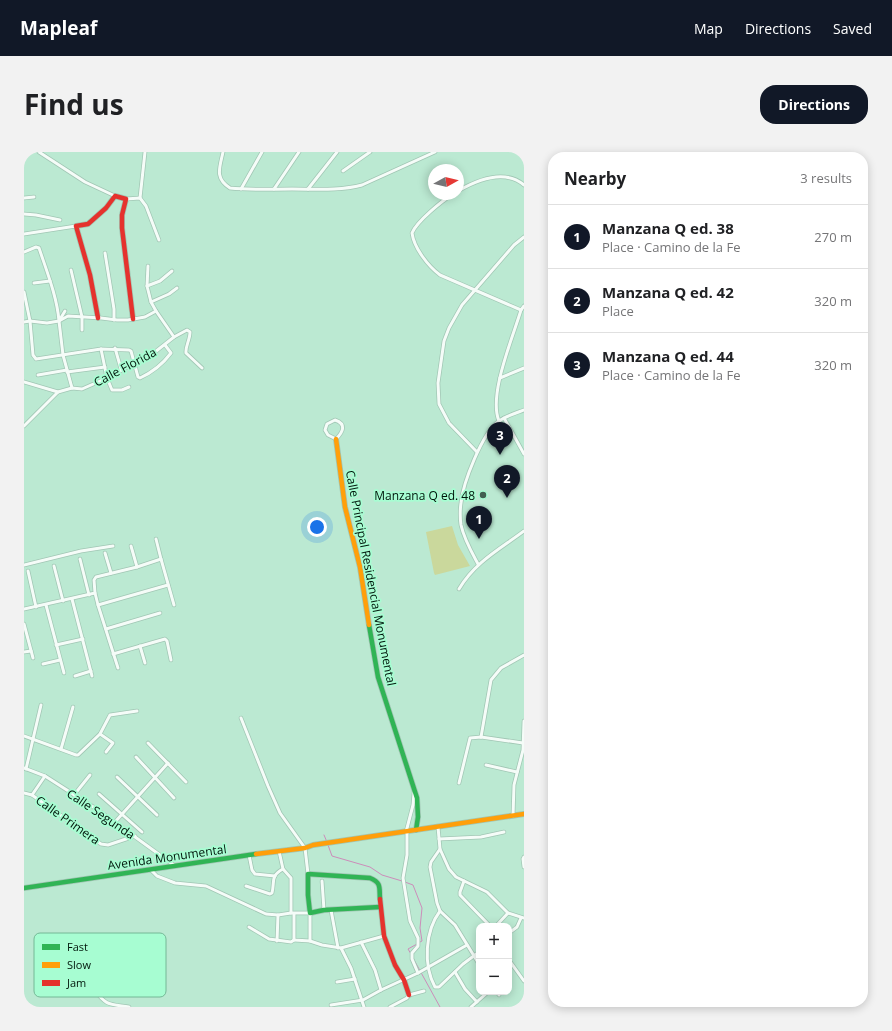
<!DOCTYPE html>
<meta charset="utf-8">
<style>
body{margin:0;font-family:"Open Sans",sans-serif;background:#f2f2f2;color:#202124}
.controls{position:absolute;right:12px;bottom:12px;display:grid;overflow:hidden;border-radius:8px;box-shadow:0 2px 10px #0003}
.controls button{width:36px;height:36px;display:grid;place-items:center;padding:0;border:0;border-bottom:1px solid #e0e0e0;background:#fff;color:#202124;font:20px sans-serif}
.compass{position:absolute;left:404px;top:12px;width:36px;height:36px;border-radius:50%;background:#fff;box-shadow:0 2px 10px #0003;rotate:82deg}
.you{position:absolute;left:293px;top:375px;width:14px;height:14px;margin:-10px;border:3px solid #fff;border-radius:50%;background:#1a73e8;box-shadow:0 0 0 6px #1a73e833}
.badge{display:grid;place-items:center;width:26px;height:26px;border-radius:50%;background:#111827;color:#fff;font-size:13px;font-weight:700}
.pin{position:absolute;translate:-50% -33px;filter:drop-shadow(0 1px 2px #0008)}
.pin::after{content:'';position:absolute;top:21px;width:14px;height:12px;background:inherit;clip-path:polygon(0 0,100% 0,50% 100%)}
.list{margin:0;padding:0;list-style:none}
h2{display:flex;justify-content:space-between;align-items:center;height:52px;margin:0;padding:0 16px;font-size:17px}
h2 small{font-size:13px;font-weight:400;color:#757577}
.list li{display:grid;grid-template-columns:26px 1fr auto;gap:12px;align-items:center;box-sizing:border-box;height:64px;padding:0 16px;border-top:1px solid #e0e0e0}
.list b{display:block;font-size:15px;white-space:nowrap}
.list p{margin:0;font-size:13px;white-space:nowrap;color:#757577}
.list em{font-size:13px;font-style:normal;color:#757577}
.map{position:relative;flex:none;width:500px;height:855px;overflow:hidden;border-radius:16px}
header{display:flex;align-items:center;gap:24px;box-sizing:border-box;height:56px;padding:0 20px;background:#111827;color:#fff}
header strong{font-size:19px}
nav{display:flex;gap:22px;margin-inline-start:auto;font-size:14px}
.intro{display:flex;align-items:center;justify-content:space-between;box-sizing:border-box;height:96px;padding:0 24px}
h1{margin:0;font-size:28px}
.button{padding:10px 18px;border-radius:16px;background:#111827;color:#fff;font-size:14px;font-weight:700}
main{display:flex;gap:24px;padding:0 24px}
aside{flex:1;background:#fff;border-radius:16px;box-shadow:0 2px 10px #0003}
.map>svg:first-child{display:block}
.green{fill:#cad89c}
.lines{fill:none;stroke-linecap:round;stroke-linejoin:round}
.stream{stroke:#cc8dba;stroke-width:1}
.street-casing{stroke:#a1c6b4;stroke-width:4.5}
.fast-casing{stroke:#a1c6b4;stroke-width:6}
.slow-casing{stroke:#a1c6b4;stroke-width:6}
.jam-casing{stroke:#a1c6b4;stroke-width:6}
.street{stroke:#f5fcf8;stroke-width:3}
.fast{stroke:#30b455;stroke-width:4.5}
.slow{stroke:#ff9f0a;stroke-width:4.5}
.jam{stroke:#e5322d;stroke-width:4.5}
.poi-dot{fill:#416051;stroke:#a7fdd2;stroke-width:1.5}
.labels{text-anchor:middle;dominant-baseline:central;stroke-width:3.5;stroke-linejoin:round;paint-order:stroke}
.street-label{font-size:12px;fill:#00160b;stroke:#a7fdd2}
.poi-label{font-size:12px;fill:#00160b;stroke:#a7fdd2;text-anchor:end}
.key{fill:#a7fdd2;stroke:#75b896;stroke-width:1}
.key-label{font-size:11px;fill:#00160b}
</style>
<header>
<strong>Mapleaf</strong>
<nav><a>Map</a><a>Directions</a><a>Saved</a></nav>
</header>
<div class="intro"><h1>Find us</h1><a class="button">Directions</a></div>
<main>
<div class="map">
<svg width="500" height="855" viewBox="0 0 500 855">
<rect width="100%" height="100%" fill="#bbe9d2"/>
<polygon class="green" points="428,374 434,393 446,414 411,423 410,421 402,380"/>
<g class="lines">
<g class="stream">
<polyline points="300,683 303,690"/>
<polyline points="304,693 308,704 346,715 358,723 378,729"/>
<polyline points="381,730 389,733 398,756 396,776 398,789 396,790"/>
<polyline points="387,802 384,797 393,792"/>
<polyline points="389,806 416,855"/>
</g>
<defs>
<g id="street">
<polyline points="15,0 61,30 91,44"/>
<path d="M199,0C196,15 190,26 206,36C226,38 247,37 268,37C291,37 315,39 338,33L411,0"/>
<polyline points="319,19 346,0"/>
<polyline points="217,37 238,0"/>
<polyline points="250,37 275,0"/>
<polyline points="284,37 313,0"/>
<path d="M434,39C453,28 481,17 500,33"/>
<path d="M429,42C418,49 393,69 388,81C390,96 404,114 416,123L497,158"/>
<polyline points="0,46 10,45"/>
<polyline points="116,46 121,0"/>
<polyline points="102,47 116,46 122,54 135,88"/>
<polyline points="0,62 12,63 36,68"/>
<polyline points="0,82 52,74"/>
<path d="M0,100L12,95L15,96C23,120 33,145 35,169"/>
<polyline points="81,101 90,157 90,168"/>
<polyline points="47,118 58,165 58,178"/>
<polyline points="10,131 26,129"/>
<polyline points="123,134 124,114"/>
<path d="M0,140L6,169L9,203L12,207L77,197L105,198L107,199L114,225L116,226C129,220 138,213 147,201L141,193"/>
<polyline points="127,150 123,134 136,129 148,119"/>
<polyline points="41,159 35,169 39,203 48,236"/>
<polyline points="0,170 6,169 23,171 35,169 44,164 77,166 93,168 104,168 121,165 132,159"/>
<polyline points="150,185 132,159 127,150 145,142 153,136"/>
<polyline points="91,196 97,217"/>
<polyline points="77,197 83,226 88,238 98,238 105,235"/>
<polyline points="43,220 81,215"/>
<polyline points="14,223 43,218"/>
<polyline points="476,226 500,216"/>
<polyline points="0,230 34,240"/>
<polyline points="480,266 500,302"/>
<path d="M311,268C323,272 319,280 312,287L304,283L301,278L303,272Z"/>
<path d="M475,269C464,243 489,185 497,158L500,154"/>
<path d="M0,274L34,240L48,236L58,237L83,226L131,200L150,185L163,178L166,180C166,188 161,195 162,201L178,216"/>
<polyline points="453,300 425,271 415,252 414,231 420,189 425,176 438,153 490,93 500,85"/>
<polyline points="132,387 137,407"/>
<polyline points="107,394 113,415"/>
<polyline points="81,401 87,421"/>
<polyline points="56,407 65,443"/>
<path d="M454,412C447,399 440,387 437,373C436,366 436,358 437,351C439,331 458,281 475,269C482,264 492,261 500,258"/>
<polyline points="0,413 57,399 89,394"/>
<polyline points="30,414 39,449"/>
<polyline points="4,419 12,455"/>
<path d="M435,437C451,410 476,397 500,379"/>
<polyline points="71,441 74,453"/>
<polyline points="48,447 68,524"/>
<polyline points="22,453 40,521"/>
<polyline points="0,457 71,441 70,428 72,425 113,415 137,407 150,453"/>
<polyline points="0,472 9,506"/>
<polyline points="82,477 136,461"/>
<polyline points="32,493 59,487"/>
<polyline points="116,494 121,511"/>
<polyline points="0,500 7,499"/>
<polyline points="89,502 141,487 143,489 147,508"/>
<polyline points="19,512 36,508"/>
<polyline points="94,516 74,453 144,433"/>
<polyline points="51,524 67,519"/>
<polyline points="217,566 244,634 256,661 281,696 284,722"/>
<polyline points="76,582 89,591 82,600"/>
<polyline points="0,584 52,603 54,603 76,582 86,563 113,559"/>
<polyline points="457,585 467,528 477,516 500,503"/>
<polyline points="124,591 162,630"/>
<polyline points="37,597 49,555"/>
<polyline points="112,605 150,646"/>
<polyline points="462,613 493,620"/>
<polyline points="0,616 21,624 74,658 151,714"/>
<polyline points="2,617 17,553"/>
<polyline points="93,625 133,663"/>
<polyline points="435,631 446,586 457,585 499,591"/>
<polyline points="0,641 8,643 77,692 84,693 111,684"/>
<polyline points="75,642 118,680"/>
<polyline points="8,643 21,624"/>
<polyline points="50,643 66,623"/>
<polyline points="489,664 490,633 499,598 500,569"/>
<polyline points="91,670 144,611"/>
<polyline points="414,675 416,697 425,717 432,725 463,740 484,761 500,766"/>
<polyline points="383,679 383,703 379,726 386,769 394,786 394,794 388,801 388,807 394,821"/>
<polyline points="382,680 389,653 390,641"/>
<polyline points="415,687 457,685 480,680"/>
<polyline points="416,697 407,710 406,715 413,751 416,759 431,773 455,812"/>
<polyline points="255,699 259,717 267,726 267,761"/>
<polyline points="225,703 228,718 231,722 251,724"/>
<polyline points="500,705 499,707 500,715"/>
<polyline points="127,718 133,724 151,731 182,734 242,762 254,763 267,761 286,761 286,789"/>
<polyline points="298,729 300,758"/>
<polyline points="440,729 436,740 436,743 466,774"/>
<path d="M222,734L246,742L248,741C251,729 246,724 259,717"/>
<polyline points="307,758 314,796"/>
<path d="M416,759C401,779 399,813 411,835H415L439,812L455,800"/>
<polyline points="270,762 270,788 286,789 298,793 317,796 360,784"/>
<polyline points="472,774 484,761"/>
<polyline points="225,775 245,787 267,790 270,788"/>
<polyline points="485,781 493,775 497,766"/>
<polyline points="253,789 254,763"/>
<polyline points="337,790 351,818 357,838"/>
<polyline points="317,796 327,816 340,855"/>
<polyline points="485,808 500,829"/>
<polyline points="431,820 441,837 453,850"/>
<polyline points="313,830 331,827"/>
<path d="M70,837C82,854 85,852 105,855"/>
<polyline points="473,840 475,843"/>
<polyline points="307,853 339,848 357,838 394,821 443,793"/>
<polyline points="366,855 383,846 385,843 400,839"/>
<polyline points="447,855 464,840"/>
</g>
<g id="fast">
<polyline points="345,473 354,525 393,646 394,665 392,678"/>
<polyline points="0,736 232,702"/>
<path d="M356,747C355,736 358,731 346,726L284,722V743L286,761L300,758L356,755"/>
</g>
<g id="slow">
<polyline points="312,287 321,355 336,415 345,473"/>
<polyline points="232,702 281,696 289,693 500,662"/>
</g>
<g id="jam">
<polyline points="74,166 66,123 52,74 64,72 82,56 91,44 102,47 98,63 98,76 109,167"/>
<polyline points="356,747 360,784 371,813 380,828 385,843"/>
</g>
</defs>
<use href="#street" class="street-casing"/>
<use href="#fast" class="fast-casing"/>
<use href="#slow" class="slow-casing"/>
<use href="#jam" class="jam-casing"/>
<use href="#street" class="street"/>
<use href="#fast" class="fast"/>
<use href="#slow" class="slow"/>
<use href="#jam" class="jam"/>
</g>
<circle class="poi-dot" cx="459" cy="343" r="4"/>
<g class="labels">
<g class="street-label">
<text transform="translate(101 215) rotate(-28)">Calle Florida</text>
<text transform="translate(347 426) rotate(79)">Calle Principal Residencial Monumental</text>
<text transform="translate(77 662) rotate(34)">Calle Segunda</text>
<text transform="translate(44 668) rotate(35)">Calle Primera</text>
<text transform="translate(143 705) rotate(-8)">Avenida Monumental</text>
</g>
<g class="poi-label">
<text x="451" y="343">Manzana Q ed. 48</text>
</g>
</g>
<rect x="10" y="781" width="132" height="64" rx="6" class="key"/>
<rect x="18" y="792" width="18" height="6" fill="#30b455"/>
<rect x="18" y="810" width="18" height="6" fill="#ff9f0a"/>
<rect x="18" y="828" width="18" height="6" fill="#e5322d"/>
<g class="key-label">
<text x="43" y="799">Fast</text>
<text x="43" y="817">Slow</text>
<text x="43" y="835">Jam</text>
</g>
</svg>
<div class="controls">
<button>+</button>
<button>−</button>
</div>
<svg class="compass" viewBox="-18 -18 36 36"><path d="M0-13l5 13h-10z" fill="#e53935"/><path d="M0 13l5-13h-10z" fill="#757577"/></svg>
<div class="you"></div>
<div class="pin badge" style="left:455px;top:387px">1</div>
<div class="pin badge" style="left:483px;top:346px">2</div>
<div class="pin badge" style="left:476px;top:303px">3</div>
</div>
<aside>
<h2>Nearby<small>3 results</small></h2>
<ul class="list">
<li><span class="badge">1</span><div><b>Manzana Q ed. 38</b><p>Place · Camino de la Fe</p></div><em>270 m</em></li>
<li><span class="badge">2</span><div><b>Manzana Q ed. 42</b><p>Place</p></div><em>320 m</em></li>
<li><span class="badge">3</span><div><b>Manzana Q ed. 44</b><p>Place · Camino de la Fe</p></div><em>320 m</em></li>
</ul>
</aside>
</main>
